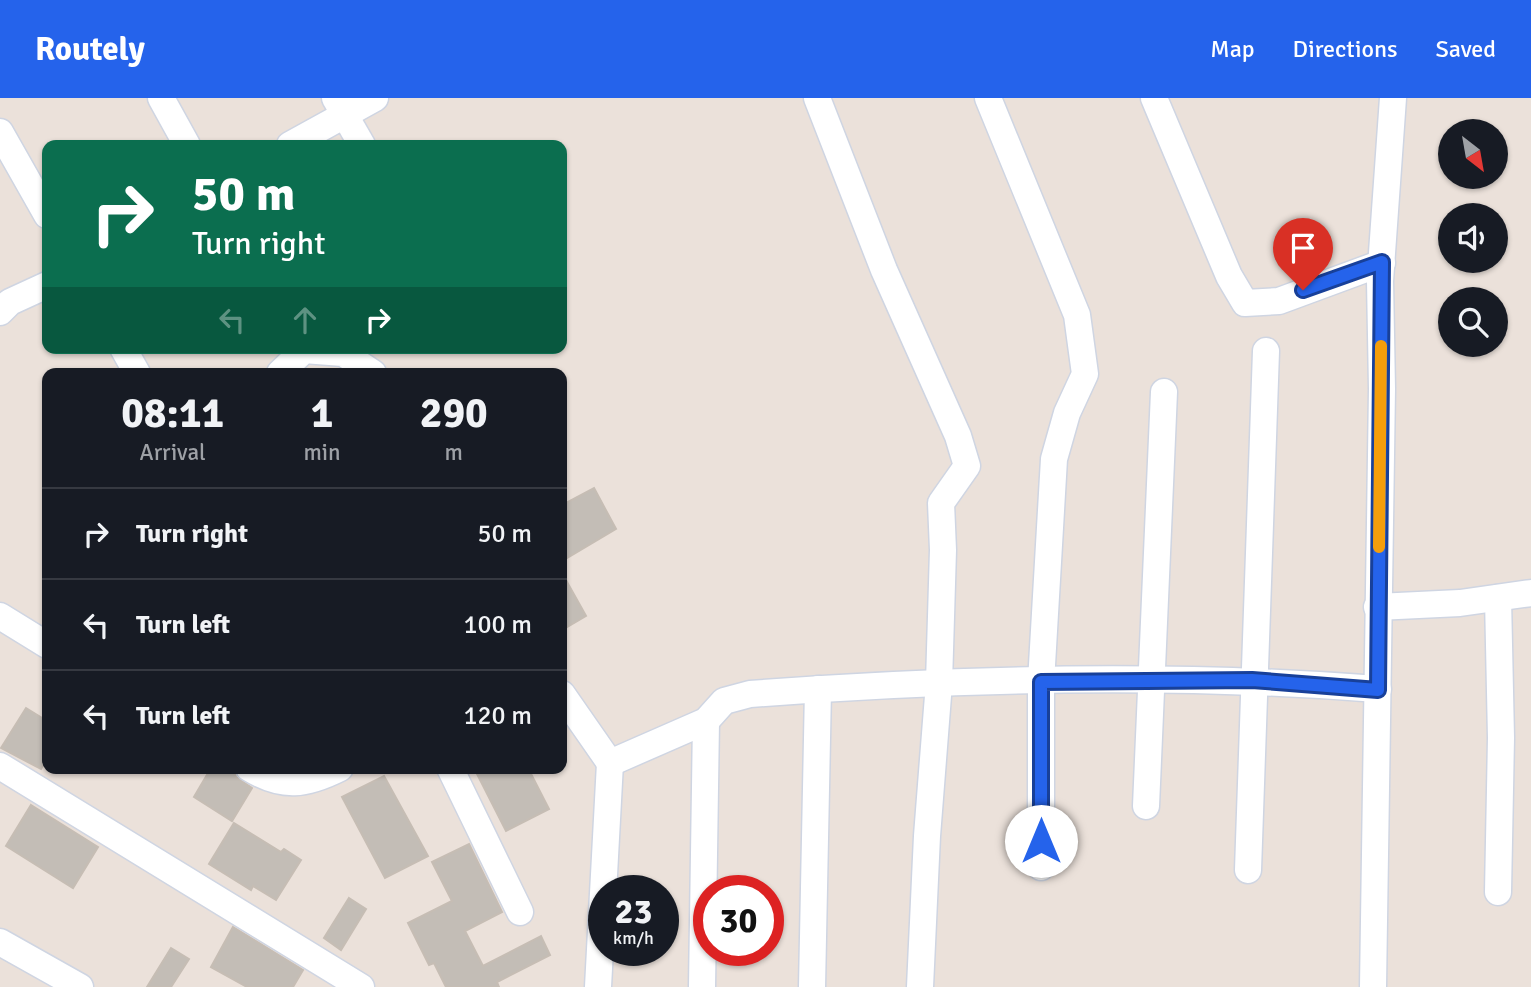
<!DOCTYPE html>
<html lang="en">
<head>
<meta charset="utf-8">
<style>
  :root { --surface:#171b24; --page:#20242c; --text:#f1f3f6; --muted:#9ea1a6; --line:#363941; --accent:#2563eb }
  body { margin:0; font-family:Signika,sans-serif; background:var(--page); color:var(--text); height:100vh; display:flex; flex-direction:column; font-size:26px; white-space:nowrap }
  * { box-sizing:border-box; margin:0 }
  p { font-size:23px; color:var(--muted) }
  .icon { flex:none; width:38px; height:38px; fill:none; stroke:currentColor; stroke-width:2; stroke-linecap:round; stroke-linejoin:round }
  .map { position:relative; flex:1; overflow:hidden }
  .panel { position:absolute; left:42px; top:270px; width:525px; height:406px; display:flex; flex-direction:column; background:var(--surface); border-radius:14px; box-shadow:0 2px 5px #0004 }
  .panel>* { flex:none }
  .banner { position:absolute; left:42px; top:42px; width:525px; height:214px; border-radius:14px; box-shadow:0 2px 5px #0004; background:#0b6e4f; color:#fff; overflow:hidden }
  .needle { width:46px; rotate:149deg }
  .tools { position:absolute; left:1438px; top:21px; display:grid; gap:14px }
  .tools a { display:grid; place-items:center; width:70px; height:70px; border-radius:50%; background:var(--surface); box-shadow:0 2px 5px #0004; font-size:35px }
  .speed { position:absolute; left:588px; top:777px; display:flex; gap:14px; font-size:35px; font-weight:700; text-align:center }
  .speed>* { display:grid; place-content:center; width:91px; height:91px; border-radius:50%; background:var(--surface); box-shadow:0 2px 5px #0004; line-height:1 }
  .speed small { font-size:18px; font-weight:400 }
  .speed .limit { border:10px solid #d22; background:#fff; color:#111 }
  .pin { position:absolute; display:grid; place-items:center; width:60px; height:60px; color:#fff; margin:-72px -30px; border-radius:50% 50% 50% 0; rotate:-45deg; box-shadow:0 0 7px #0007 }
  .pin .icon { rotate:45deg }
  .me { position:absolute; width:77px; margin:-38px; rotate:0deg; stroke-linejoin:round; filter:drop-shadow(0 0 5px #0008) }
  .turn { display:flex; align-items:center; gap:24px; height:147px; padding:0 35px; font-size:32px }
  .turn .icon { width:91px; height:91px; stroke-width:2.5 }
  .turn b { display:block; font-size:49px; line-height:60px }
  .lanes { display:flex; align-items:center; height:66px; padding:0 35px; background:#0003; justify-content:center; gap:35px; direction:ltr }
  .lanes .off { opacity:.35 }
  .eta { display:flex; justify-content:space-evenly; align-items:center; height:119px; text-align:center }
  .eta b { font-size:42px; font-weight:800; line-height:49px }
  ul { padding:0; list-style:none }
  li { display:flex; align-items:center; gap:21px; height:91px; padding:0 35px; border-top:2px solid var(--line) }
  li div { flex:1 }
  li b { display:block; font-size:26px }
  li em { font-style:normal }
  header { display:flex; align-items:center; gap:42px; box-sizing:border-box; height:98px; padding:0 35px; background:var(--accent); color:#fff }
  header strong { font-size:33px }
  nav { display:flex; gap:38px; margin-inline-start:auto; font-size:24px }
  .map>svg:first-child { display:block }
  .building { fill:#c3bdb6; stroke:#c6bdb4; stroke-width:2 }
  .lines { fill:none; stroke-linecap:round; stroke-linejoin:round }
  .minor-casing { stroke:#cfd5e2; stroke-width:29 }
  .minor { stroke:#fff; stroke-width:26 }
  .route-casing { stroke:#184099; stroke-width:18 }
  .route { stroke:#2563eb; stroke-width:12 }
  .slow { stroke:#f59e0b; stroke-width:12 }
</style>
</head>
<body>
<header>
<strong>Routely</strong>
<nav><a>Map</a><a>Directions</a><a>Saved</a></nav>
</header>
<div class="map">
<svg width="1531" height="889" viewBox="0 0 1531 889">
  <rect width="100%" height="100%" fill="#ebe1da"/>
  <!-- building -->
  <g class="building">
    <polygon points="594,390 616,431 562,463 562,407"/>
    <polygon points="562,475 586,518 562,532"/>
    <polygon points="26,610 47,623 47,661 41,671 1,650"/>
    <polygon points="211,670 233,670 236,679 252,690 232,723 194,699"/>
    <polygon points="474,670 528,670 549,711 506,733"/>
    <polygon points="384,678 428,758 385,780 342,699"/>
    <polygon points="31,707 98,749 73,790 6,748"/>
    <polygon points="234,725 281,754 284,751 301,762 276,802 253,788 251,792 209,766"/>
    <polygon points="469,746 502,814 465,833 483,868 541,838 550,857 497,884 499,889 446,889 434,865 429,867 408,825 452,803 432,764"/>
    <polygon points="349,800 366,811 341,852 324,840"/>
    <polygon points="233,829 303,872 293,889 247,889 211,869"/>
    <polygon points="171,850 189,861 171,889 147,889"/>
  </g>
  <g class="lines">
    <!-- minor casing -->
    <g class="minor-casing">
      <g id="minor">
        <polyline points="161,0 187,47"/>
        <polyline points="335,0 362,47"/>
        <polyline points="817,0 884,172 958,338 967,368 941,405 943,452 939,585 927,738 920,889"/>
        <polyline points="988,0 1077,217 1085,276 1067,315 1054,361 1041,584 1041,769"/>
        <polyline points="1154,0 1229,178 1245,205 1279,203 1382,165"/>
        <polyline points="0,34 47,117"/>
        <polyline points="290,47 375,0"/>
        <polyline points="0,214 10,204 47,187"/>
        <polyline points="123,250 137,275"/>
        <polyline points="280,275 304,252 343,255 373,275"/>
        <polyline points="1498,500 1501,640 1498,794"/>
        <polyline points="1377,509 1460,505 1531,495"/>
        <polyline points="0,518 47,547"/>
        <path d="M 562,596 L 610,665 L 706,623 L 724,603 L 750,596 C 959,580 1169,575 1378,591"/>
        <polyline points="0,668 361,889"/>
        <path d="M 249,670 C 283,691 306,687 340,670"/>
        <polyline points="450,670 520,814"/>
        <polyline points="1146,708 1164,294"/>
        <polyline points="1248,772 1266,253"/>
        <polyline points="0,844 80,889"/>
        <polyline points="598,889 610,665"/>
        <polyline points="702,889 706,623"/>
        <polyline points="812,889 818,591"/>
        <polyline points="1373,889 1382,291 1380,183 1393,0"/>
      </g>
    </g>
    <!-- minor -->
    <use href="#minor" class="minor"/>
  </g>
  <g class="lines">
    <!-- route casing -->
    <g class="route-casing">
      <polyline id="route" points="1041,743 1041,584 1252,582 1378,592 1382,164 1303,192"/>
    </g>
    <!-- route -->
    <use href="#route" class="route"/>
    <!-- slow -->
    <polyline class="slow" points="1379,449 1381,248"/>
  </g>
</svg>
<div class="tools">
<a><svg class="needle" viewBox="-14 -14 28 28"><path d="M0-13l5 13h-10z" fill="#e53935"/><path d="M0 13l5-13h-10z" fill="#9ea1a6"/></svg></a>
<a><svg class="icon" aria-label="sound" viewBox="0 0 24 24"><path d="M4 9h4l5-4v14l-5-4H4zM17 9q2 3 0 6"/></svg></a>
<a><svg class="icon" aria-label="search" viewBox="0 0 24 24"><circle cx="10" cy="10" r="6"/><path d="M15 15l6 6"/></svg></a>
</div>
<div class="speed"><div>23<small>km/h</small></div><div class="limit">30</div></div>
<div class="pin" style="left:1303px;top:192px;background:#d93025"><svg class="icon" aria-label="arrive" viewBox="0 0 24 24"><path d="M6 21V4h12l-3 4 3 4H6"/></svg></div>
<svg class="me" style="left:1041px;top:743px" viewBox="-20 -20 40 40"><circle r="19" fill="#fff"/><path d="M0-13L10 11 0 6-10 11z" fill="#2563eb"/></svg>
<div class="banner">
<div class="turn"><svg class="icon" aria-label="right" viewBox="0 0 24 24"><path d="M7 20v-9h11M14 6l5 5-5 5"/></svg><div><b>50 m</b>Turn right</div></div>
<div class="lanes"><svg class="icon off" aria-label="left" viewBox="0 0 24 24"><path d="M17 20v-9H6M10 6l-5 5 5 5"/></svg><svg class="icon off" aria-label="ahead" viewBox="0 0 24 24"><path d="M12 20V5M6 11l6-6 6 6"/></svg><svg class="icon" aria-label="right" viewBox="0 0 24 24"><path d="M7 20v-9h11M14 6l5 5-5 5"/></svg></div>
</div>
<section class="panel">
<div class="eta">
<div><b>08:11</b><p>Arrival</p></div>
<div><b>1</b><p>min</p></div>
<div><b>290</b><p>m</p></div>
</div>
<ul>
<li><svg class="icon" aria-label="right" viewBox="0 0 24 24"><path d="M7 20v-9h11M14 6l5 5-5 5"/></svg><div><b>Turn right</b></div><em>50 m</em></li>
<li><svg class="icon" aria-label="left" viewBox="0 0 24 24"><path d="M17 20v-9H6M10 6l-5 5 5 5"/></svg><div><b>Turn left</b></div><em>100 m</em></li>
<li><svg class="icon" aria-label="left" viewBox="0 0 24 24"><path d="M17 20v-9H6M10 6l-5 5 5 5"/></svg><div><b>Turn left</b></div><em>120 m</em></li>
</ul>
</section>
</div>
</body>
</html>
